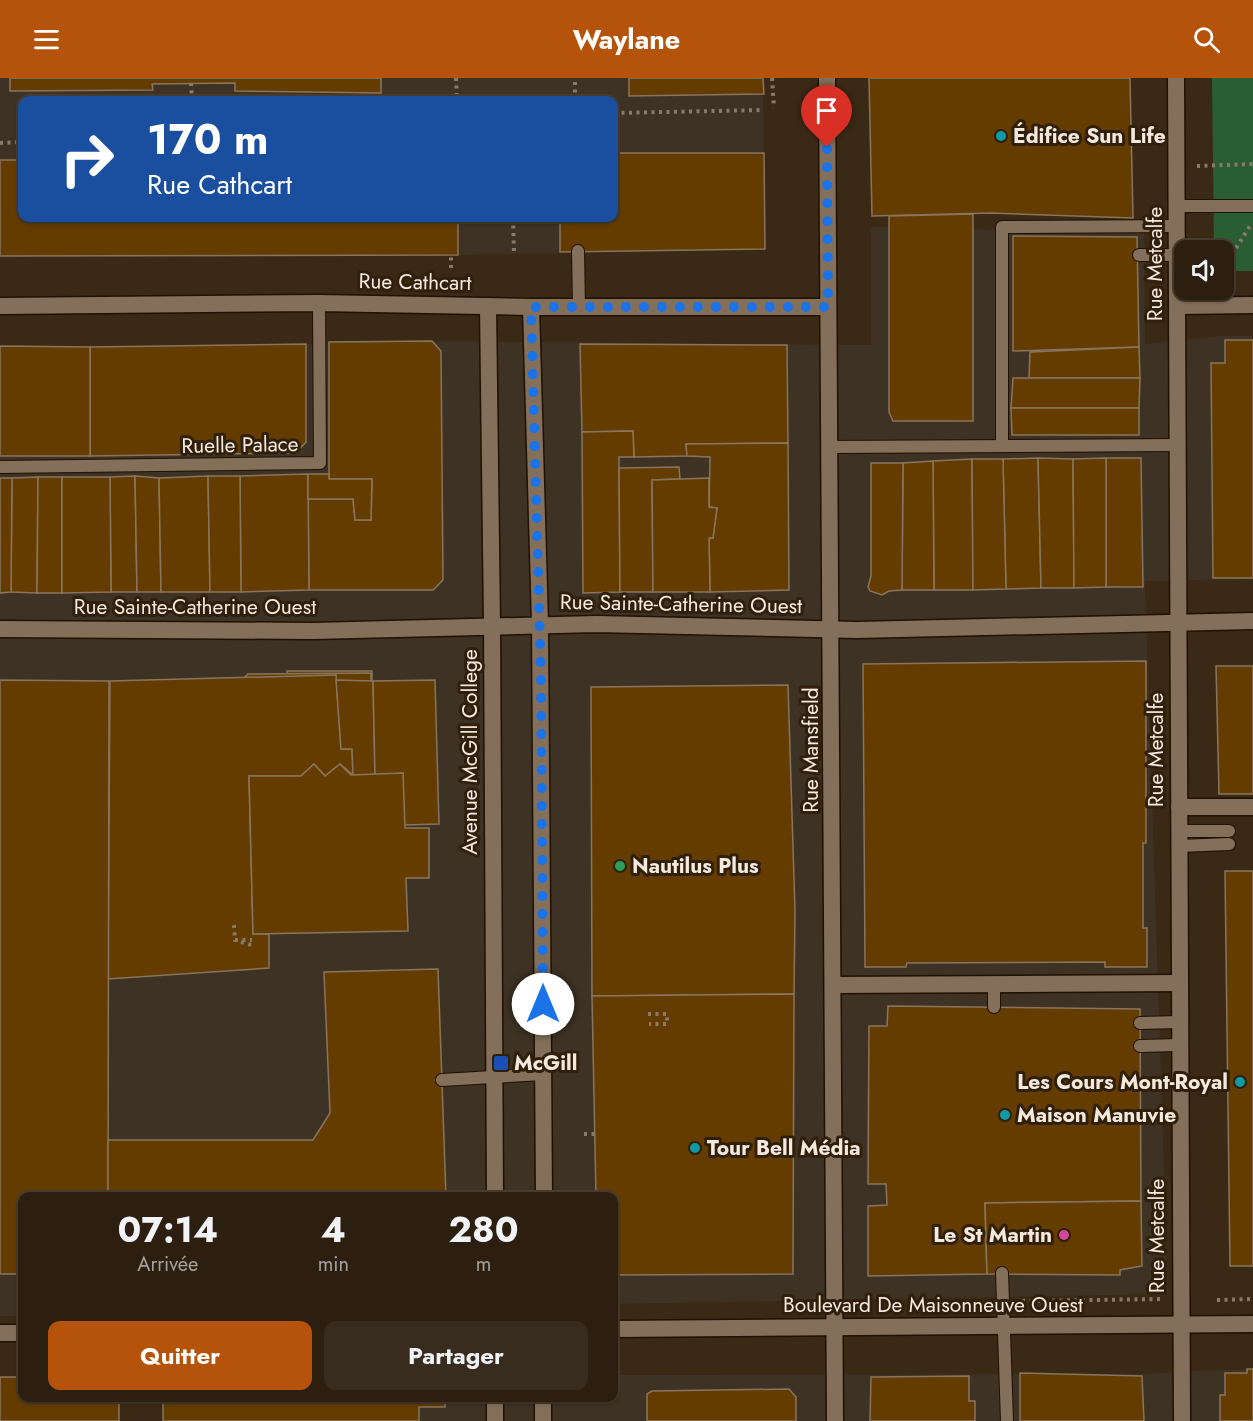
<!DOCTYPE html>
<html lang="fr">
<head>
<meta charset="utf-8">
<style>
  :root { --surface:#2c1f10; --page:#382c1e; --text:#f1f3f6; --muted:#a6a29f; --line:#483d30; --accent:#b45309 }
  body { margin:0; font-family:Jost,sans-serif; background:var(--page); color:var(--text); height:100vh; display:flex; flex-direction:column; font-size:22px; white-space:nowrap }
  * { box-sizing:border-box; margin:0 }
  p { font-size:20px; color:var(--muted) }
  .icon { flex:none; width:33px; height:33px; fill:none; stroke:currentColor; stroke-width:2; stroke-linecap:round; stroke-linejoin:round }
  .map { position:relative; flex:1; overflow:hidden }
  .drawer { position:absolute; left:18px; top:1114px; width:600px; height:210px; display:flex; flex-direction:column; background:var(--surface); border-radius:12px; box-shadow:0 2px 4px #0004,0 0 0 2px var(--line) }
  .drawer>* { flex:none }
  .banner { position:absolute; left:18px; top:18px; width:600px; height:126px; border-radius:12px; box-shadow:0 2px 4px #0004,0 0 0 2px var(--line); background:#1a4fa0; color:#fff; overflow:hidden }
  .buttons { position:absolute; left:1174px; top:162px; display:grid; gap:12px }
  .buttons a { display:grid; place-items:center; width:60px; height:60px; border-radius:12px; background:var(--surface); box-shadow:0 2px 4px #0004,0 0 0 2px var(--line); font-size:30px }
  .pin { position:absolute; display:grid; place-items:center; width:51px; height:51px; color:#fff; margin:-62px -26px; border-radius:50% 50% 50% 0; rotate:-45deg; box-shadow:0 0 6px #0007 }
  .pin .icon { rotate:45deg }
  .me { position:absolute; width:66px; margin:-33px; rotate:0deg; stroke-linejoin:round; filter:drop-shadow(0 0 4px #0008) }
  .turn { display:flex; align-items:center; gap:21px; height:126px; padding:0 30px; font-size:27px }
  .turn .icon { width:78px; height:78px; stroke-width:2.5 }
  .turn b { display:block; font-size:42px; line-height:51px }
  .eta { display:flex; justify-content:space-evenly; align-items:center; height:102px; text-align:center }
  .eta b { font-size:36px; font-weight:700; line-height:42px }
  .action { display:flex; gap:12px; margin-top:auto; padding:12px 30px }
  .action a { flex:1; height:69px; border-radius:12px; background:var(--accent); color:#fff; font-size:24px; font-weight:700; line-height:69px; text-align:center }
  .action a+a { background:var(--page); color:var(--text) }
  header { display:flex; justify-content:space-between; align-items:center; height:78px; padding:0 30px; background:var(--accent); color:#fff; font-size:27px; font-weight:700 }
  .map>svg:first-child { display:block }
  .commercial { fill:#3d3223; fill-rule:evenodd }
  .green { fill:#2b5d33 }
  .building { fill:#643c00; stroke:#89755f; stroke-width:1.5 }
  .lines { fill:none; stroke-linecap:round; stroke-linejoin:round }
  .service-casing { stroke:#201101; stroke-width:14 }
  .minor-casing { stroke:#201101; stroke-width:19 }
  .tertiary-casing { stroke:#201101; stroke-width:19 }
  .path { stroke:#897a6a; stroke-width:4; stroke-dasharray:3 4.5; stroke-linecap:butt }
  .service { stroke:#84705a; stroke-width:12 }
  .minor { stroke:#84705a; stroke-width:16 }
  .tertiary { stroke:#84705a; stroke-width:16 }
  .route { stroke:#1a73e8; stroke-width:10; stroke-dasharray:0 18 }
  .culture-dot { fill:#0f9aa8; stroke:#2f1f0b; stroke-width:2 }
  .leisure-dot { fill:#2e9e5b; stroke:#2f1f0b; stroke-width:2 }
  .transit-dot { fill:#1a4fb4; stroke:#2f1f0b; stroke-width:2 }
  .hotel-dot { fill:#d1479c; stroke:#2f1f0b; stroke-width:2 }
  .labels { text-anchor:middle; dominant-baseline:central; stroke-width:6; stroke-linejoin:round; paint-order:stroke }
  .poi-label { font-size:21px; font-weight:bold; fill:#f6eade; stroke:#2f1f0b; text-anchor:start }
  .street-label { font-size:21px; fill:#f6eade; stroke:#2f1f0b }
</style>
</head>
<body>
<header><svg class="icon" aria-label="menu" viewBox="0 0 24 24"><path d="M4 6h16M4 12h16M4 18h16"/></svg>Waylane<svg class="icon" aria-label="search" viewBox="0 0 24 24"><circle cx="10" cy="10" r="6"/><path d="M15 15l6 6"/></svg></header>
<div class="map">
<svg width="1253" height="1343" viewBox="0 0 1253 1343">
  <rect width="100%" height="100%" fill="#3a2915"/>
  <!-- commercial -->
  <g class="commercial">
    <path d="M 0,0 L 763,0 L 765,171 L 458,177 L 0,178 ZM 22,22 L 614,22 L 614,140 L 22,140 Z"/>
    <polygon points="871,149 1144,155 1145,266 1221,258 1253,258 1253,501 1145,503 1168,1216 614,1226 614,1119 22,1119 22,1238 0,1238 0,378 296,375 306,364 306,266 432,263 871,267"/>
    <polygon points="1218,1292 1253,1292 1253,1343 179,1343 178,1320 614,1320 614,1297 1137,1296"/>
  </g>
  <!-- green -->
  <polygon class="green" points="1212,0 1253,0 1253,193 1224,193 1224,172 1214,172"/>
  <!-- building -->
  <g class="building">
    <polygon points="10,0 381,0 381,15 235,13 235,5 152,6 153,12 10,13"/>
    <polygon points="629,0 763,0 764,16 629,18"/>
    <polygon points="869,0 1130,0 1133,140 991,135 872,138"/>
    <polygon points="614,75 764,75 765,171 560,174 560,140 614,140"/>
    <polygon points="0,82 22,82 22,140 458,140 458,177 0,178"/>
    <polygon points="973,136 973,343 893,343 889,334 889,138"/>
    <polygon points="1013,158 1137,159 1139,269 1013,273"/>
    <polygon points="1225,262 1253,262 1253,500 1213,500 1211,285 1225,285"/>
    <polygon points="432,263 441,273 443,502 433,512 309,512 308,421 353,421 355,442 371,442 372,401 329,401 329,264"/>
    <polygon points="306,266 306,364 296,375 90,378 90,269"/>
    <polygon points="580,266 787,267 788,365 686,366 687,378 634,379 633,353 582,354"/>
    <polygon points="0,268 90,269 90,378 0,378"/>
    <polygon points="1139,269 1140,300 1029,300 1030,274"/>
    <polygon points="1013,300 1140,300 1139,330 1011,330"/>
    <polygon points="1011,330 1139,330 1139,357 1012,357"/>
    <polygon points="633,353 634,379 619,379 620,514 583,515 582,354"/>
    <polygon points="788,365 789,512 710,514 709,460 713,460 717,430 709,429 710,379 687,378 686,366"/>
    <polygon points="1038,380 1041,510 1006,511 1003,381"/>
    <polygon points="1038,380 1073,381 1074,510 1041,510"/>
    <polygon points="1106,380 1141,380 1143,509 1106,509"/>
    <polygon points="1106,380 1106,509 1074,510 1073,381"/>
    <polygon points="972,381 973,512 934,512 933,383"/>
    <polygon points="972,381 1003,381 1006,511 973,512"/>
    <polygon points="933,383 934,512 902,512 903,385"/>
    <polygon points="871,385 903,385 902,512 889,513 882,517 870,513 868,509 871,498"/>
    <polygon points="679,389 680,401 652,402 653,514 620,514 619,390"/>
    <polygon points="308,396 309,512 241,514 240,398"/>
    <polygon points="308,396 329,396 329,401 372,401 371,442 355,442 353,421 308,421"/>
    <polygon points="135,398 137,514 111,514 110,399"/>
    <polygon points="135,398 159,400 161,514 137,514"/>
    <polygon points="208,398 210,514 161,514 159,400"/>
    <polygon points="208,398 240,398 241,514 210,514"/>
    <polygon points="38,399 37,515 11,514 12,400"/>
    <polygon points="38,399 62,399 62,515 37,515"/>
    <polygon points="62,399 110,399 111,514 62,515"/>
    <polygon points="0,400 12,400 11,514 0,515"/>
    <polygon points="709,400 709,429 717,430 713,460 709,460 710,514 653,514 652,402"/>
    <polygon points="1146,583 1146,765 1143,765 1143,850 1147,850 1147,889 1105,889 1105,884 907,885 906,889 865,889 863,586"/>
    <polygon points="1216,588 1253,588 1253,716 1219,716"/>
    <polygon points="287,593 372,593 373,730 350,730 349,722 337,722 325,733 326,738 304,738 304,723 271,723 271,666 287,665"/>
    <polygon points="371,595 371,737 305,736 305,759 271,759 270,656 252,634 242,605 245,599 248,596"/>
    <polygon points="336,597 341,671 352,671 353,697 340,686 325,698 314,686 301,698 249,698 253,856 269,856 269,890 108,901 110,603"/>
    <polygon points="0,602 109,603 108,1119 22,1119 22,1196 0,1196"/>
    <polygon points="336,602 373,603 375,697 353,697 352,671 341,671"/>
    <polygon points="435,602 439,746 404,747 403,695 375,697 373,603"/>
    <polygon points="788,607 795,833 794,916 592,918 591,609"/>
    <polygon points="314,686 325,698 340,686 351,697 403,695 405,750 429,750 429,800 406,800 408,853 253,856 249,698 301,698"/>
    <polygon points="1225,793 1253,793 1253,1188 1230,1188"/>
    <polygon points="438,891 446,1119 108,1119 108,1062 313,1062 330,1035 324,894"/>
    <polygon points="794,916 793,1196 614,1197 614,1119 596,1119 592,918"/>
    <polygon points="888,928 1140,931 1141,1123 985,1125 987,1196 868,1198 868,1128 887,1127 886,1106 868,1106 869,948 887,948"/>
    <polygon points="1141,1123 1142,1188 1120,1192 1120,1197 987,1196 985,1125"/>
    <polygon points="1247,1291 1253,1291 1253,1343 1220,1343 1220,1317 1225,1317 1225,1295 1247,1295"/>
    <polygon points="1020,1295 1142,1298 1144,1343 1020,1343"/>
    <polygon points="969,1298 969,1323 975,1323 975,1343 870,1343 871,1299"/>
    <polygon points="0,1299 22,1299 22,1320 119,1320 119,1343 0,1343"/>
    <polygon points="789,1311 796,1319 796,1343 647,1343 647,1316 652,1313"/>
    <polygon points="163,1320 445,1320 445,1329 419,1329 419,1343 163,1343"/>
  </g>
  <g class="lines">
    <!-- service casing -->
    <g class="service-casing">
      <g id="service">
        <polyline points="1177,128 1253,128"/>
        <polyline points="578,173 579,229"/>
        <polyline points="1139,177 1177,177"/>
        <polyline points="1002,367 1002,149 1177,148"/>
        <polyline points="828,369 1178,367"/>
        <polyline points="0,389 320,385 319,225"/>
        <polyline points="1179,753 1229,753"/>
        <polyline points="1179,768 1229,766"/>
        <polyline points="994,906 994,929"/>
        <polyline points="1140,945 1179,944"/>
        <polyline points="1140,968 1179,967"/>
        <polyline points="442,1002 543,996"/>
        <polyline points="1002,1195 1007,1343"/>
      </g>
    </g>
    <!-- minor casing -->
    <g class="minor-casing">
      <g id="minor">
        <polyline points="827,0 835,1343"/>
        <polyline points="1176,0 1182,1343"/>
        <polyline points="0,228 319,225 531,229 828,229"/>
        <polyline points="488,228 492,546"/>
        <polyline points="1177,228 1253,227"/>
        <polyline points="531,229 540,546"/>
        <polyline points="1179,729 1253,729"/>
        <polyline points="835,907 1179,905"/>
      </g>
    </g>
    <!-- tertiary casing -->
    <g class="tertiary-casing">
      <g id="tertiary">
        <polyline points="492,546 495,1119"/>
        <polyline points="540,546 544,1119"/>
        <polyline points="0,551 313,553 596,546 857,552 1253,543"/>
        <polyline points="614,1251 1253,1246"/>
        <polyline points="0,1255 22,1255"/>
        <polyline points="495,1320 495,1343"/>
        <polyline points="543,1320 543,1343"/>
      </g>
    </g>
    <!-- path -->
    <g class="path">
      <polyline points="456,0 457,22"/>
      <polyline points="772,0 774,30"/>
      <polyline points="191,5 192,22"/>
      <polyline points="575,22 575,0"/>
      <polyline points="614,35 764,32"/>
      <polyline points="0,65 22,64"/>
      <polyline points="1197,88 1253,86"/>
      <polyline points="513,140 514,175"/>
      <polyline points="1224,189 1250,148"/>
      <polyline points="451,190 451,177"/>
      <polyline points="234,847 235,862 252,862"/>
      <polyline points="241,864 255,868"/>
      <polyline points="648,936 667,936 667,946 649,946"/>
      <polyline points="584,1056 595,1056"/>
      <polyline points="1217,1222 1253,1221"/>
      <polyline points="1022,1223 1162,1221"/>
    </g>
    <!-- service -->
    <use href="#service" class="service"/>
    <!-- minor -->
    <use href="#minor" class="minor"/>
    <!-- tertiary -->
    <use href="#tertiary" class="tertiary"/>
  </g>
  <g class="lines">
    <!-- route -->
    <polyline class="route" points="543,926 541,601 531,229 828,229 827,69"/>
  </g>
  <!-- markers -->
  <g class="culture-dot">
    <circle cx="1001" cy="58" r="6"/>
    <circle cx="1240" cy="1004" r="6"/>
    <circle cx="1005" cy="1037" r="6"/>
    <circle cx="695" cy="1070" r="6"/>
  </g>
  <circle class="leisure-dot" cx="620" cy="788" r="6"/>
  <rect class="transit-dot" x="493" y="977" width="16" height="16" rx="3"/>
  <circle class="hotel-dot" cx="1064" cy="1157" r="6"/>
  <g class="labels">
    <!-- poi labels -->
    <g class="poi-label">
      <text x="1013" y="58">Édifice Sun Life</text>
      <text x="632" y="788">Nautilus Plus</text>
      <text x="514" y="985">McGill</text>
      <text x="1228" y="1004" text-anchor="end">Les Cours Mont-Royal</text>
      <text x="1017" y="1037">Maison Manuvie</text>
      <text x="707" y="1070">Tour Bell Média</text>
      <text x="1052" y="1157" text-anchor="end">Le St Martin</text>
    </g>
    <!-- street labels -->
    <g class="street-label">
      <text transform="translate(1155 186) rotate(-90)">Rue Metcalfe</text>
      <text transform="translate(415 204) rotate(1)">Rue Cathcart</text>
      <text transform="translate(240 367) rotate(-1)">Ruelle Palace</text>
      <text transform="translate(681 526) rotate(1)">Rue Sainte-Catherine Ouest</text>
      <text x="195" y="529">Rue Sainte-Catherine Ouest</text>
      <text transform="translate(811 672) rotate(-90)">Rue Mansfield</text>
      <text transform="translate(1156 672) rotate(-90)">Rue Metcalfe</text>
      <text transform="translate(470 674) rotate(-90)">Avenue McGill College</text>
      <text transform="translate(1157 1158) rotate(-90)">Rue Metcalfe</text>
      <text x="933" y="1227">Boulevard De Maisonneuve Ouest</text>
    </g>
  </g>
</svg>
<div class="buttons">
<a><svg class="icon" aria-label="sound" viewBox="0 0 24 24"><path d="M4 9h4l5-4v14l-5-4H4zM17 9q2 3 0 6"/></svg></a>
</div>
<div class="pin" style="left:827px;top:69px;background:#d93025"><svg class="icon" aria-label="arrive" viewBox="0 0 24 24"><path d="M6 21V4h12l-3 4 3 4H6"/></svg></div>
<svg class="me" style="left:543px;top:926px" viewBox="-20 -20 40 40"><circle r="19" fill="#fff"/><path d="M0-13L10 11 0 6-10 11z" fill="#1a73e8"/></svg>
<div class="banner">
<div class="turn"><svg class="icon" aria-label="right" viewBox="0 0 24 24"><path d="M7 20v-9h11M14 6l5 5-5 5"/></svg><div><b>170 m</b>Rue Cathcart</div></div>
</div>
<section class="drawer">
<div class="eta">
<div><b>07:14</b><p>Arrivée</p></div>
<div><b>4</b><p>min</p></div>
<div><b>280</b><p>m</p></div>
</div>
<div class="action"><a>Quitter</a><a>Partager</a></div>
</section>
</div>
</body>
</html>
